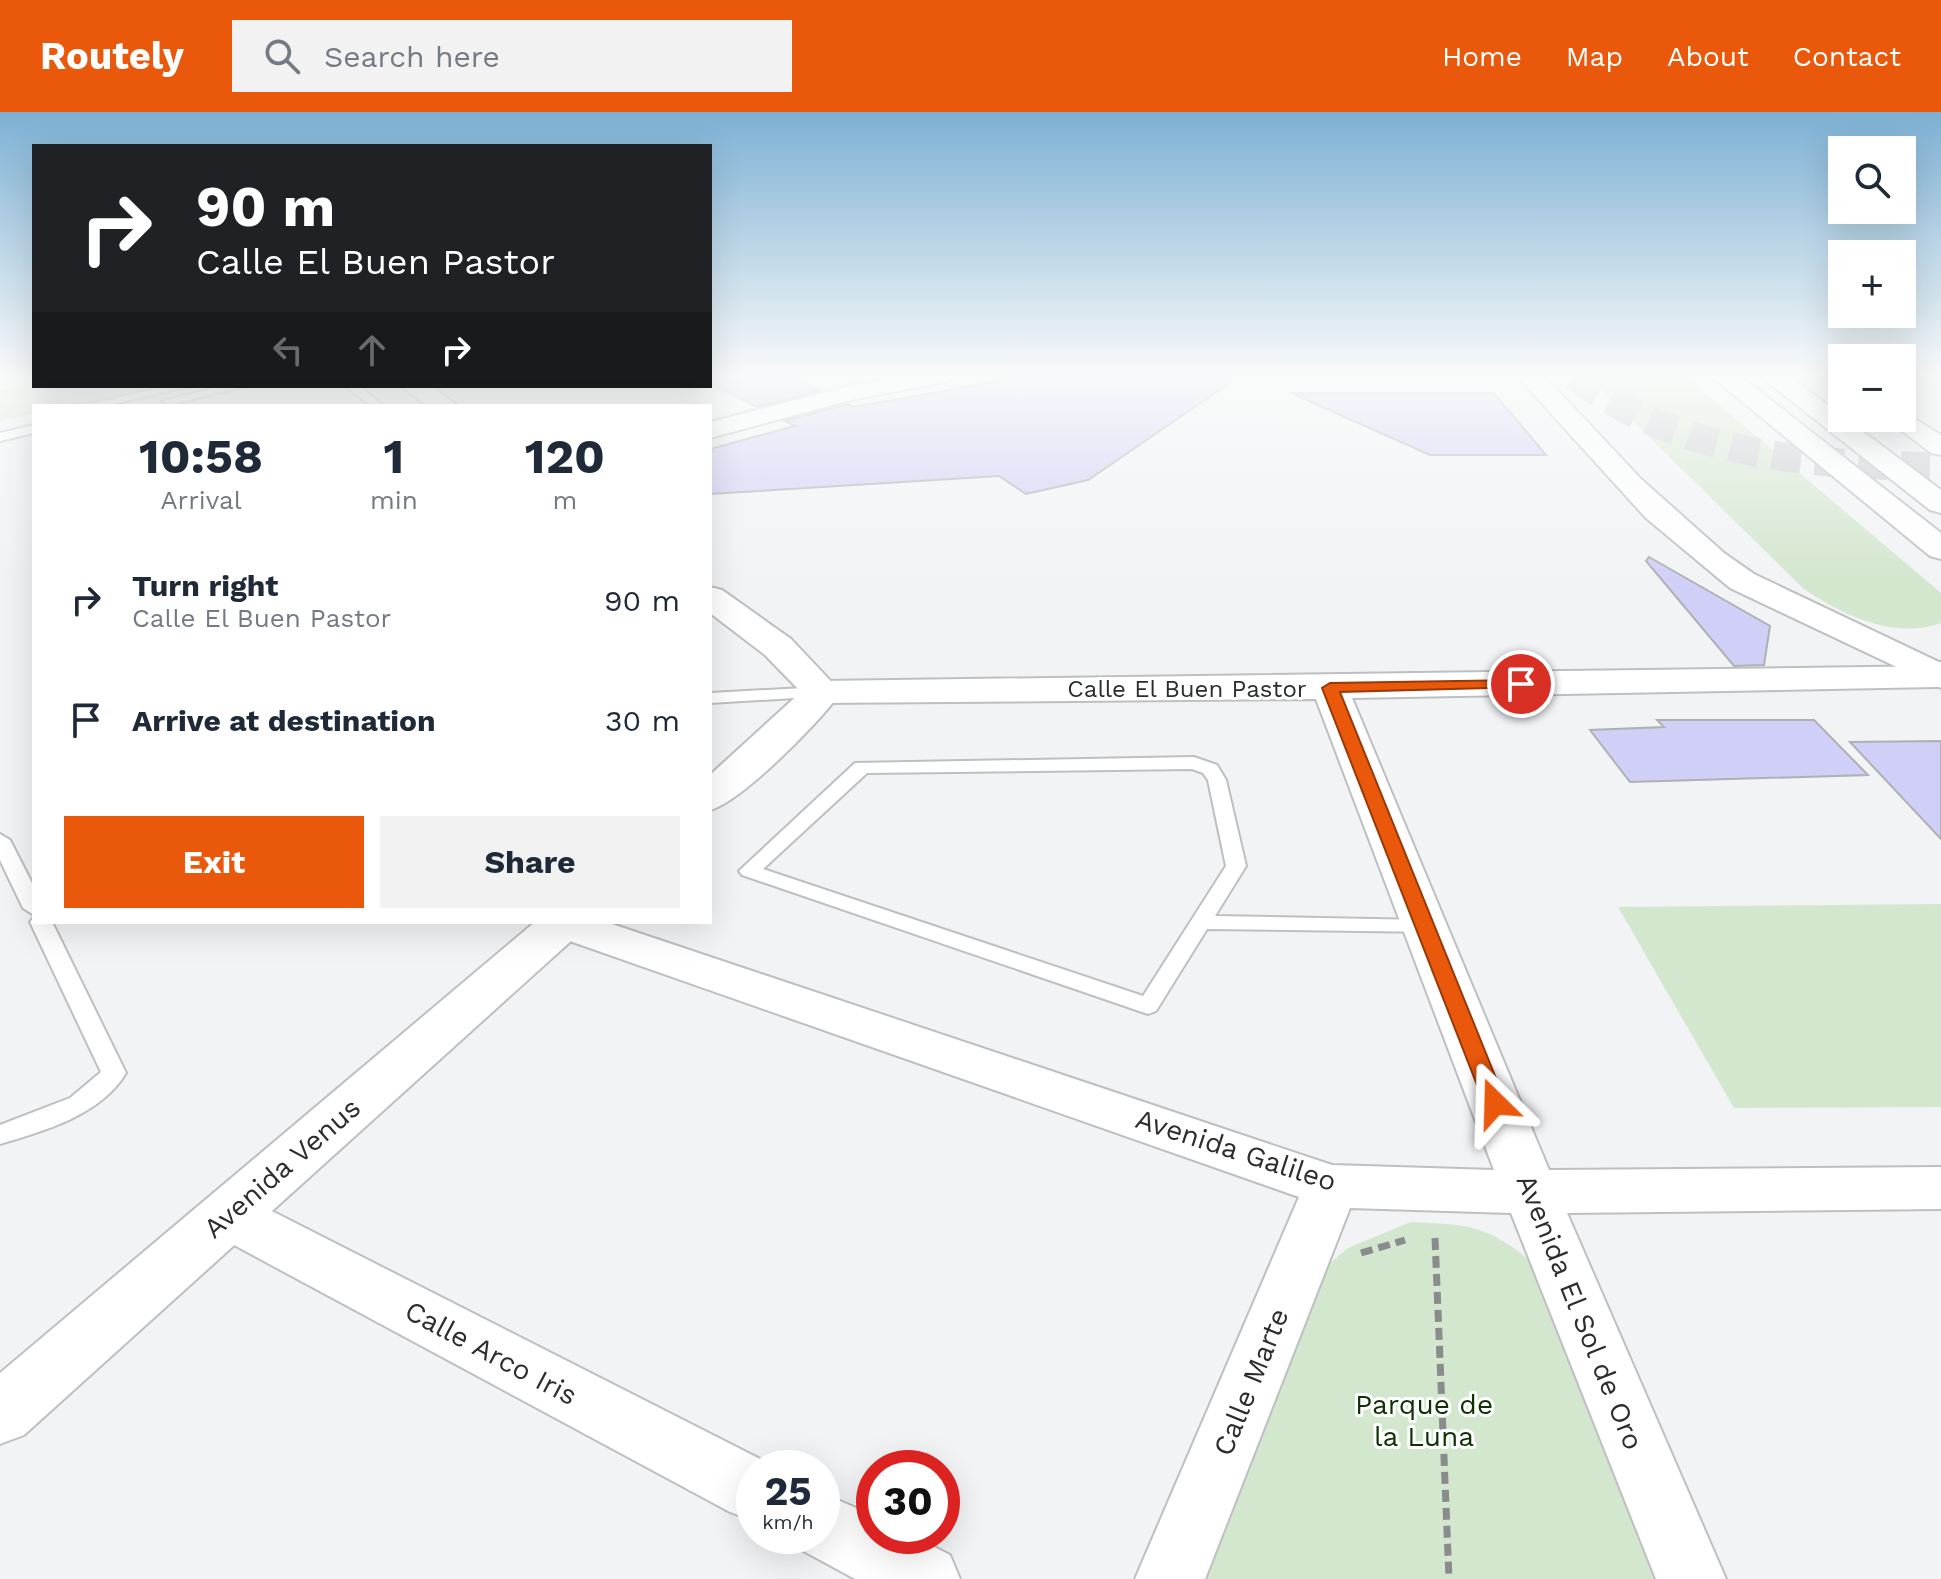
<!DOCTYPE html>
<html lang="en">
<head>
<meta charset="utf-8">
<style>
  :root { --surface:#fff; --page:#f2f2f3; --text:#1f2937; --muted:#747a83; --accent:#ea580c }
  body { margin:0; font-family:"Work Sans",sans-serif; background:var(--page); color:var(--text); height:100vh; display:flex; flex-direction:column; font-size:30px; white-space:nowrap }
  * { box-sizing:border-box; margin:0 }
  p { font-size:26px; color:var(--muted) }
  .icon { flex:none; width:44px; height:44px; fill:none; stroke:currentColor; stroke-width:2; stroke-linecap:round; stroke-linejoin:round }
  .map { position:relative; flex:1; overflow:hidden }
  .details { position:absolute; left:32px; top:292px; width:680px; height:520px; display:flex; flex-direction:column; background:var(--surface); border-radius:0px; box-shadow:0 8px 32px #0002 }
  .details>* { flex:none }
  .guide { position:absolute; left:32px; top:32px; width:680px; height:244px; border-radius:0px; box-shadow:0 8px 32px #0002; background:#202124; color:#fff; overflow:hidden }
  .tools { position:absolute; left:1828px; top:24px; display:grid; gap:16px }
  .tools a { display:grid; place-items:center; width:88px; height:88px; border-radius:0px; background:var(--surface); box-shadow:0 8px 32px #0002; font-size:40px }
  .speed { position:absolute; left:736px; top:1338px; display:flex; gap:16px; font-size:40px; font-weight:700; text-align:center }
  .speed>* { display:grid; place-content:center; width:104px; height:104px; border-radius:50%; background:var(--surface); box-shadow:0 8px 32px #0002; line-height:1 }
  .speed small { font-size:20px; font-weight:400 }
  .speed .limit { border:12px solid #d22; background:#fff; color:#111 }
  .pin { position:absolute; display:grid; place-items:center; width:68px; height:68px; color:#fff; margin:-34px; border:4px solid #fff; border-radius:50%; box-shadow:0 2px 8px #0007 }
  .me { position:absolute; width:88px; margin:-44px; rotate:338deg; stroke-linejoin:round; filter:drop-shadow(0 0 6px #0008) }
  .turn { display:flex; align-items:center; gap:28px; height:168px; padding:0 32px; font-size:36px }
  .turn .icon { width:104px; height:104px; stroke-width:2.5 }
  .turn b { display:block; font-size:56px; line-height:68px }
  .lanes { display:flex; align-items:center; height:76px; padding:0 32px; background:#0003; justify-content:center; gap:40px; direction:ltr }
  .lanes .off { opacity:.35 }
  .eta { display:flex; justify-content:space-evenly; align-items:center; height:136px; text-align:center }
  .eta b { font-size:48px; font-weight:700; line-height:56px }
  .primary-button { display:flex; gap:16px; margin-top:auto; padding:16px 32px }
  .primary-button a { flex:1; height:92px; border-radius:0px; background:var(--accent); color:#fff; font-size:32px; font-weight:700; line-height:92px; text-align:center }
  .primary-button a+a { background:var(--page); color:var(--text) }
  ul { padding:0; list-style:none }
  li { display:flex; align-items:center; gap:24px; height:120px; padding:0 32px }
  li div { flex:1 }
  li b { display:block; font-size:30px }
  li em { font-style:normal }
  header { display:flex; align-items:center; gap:48px; box-sizing:border-box; height:112px; padding:0 40px; background:var(--accent); color:#fff }
  header strong { font-size:38px }
  nav { display:flex; gap:44px; margin-inline-start:auto; font-size:28px }
  .search { width:560px; height:72px; background:var(--page); display:flex; align-items:center; gap:20px; box-sizing:border-box; padding:0 28px; border-radius:0px; color:var(--muted); font-size:30px }
  .map>svg:first-child { display:block }
  .green { fill:#d3e6ce }
  .building { fill:#d0cff7; stroke:#b0b0b2; stroke-width:2 }
  .lines { fill:none; stroke-linecap:round; stroke-linejoin:round }
  .highway-tunnel { stroke:#cacbcd; stroke-width:29; stroke-dasharray:29 14; stroke-linecap:butt }
  .lane-casing { stroke:#bebfc1; stroke-width:4 }
  .street-casing { stroke:#bebfc1; stroke-width:4 }
  .secondary-casing { stroke:#bebfc1; stroke-width:4 }
  .highway-casing { stroke:#bebfc1; stroke-width:4 }
  .path { stroke:#8a8b8c; stroke-width:7; stroke-dasharray:12 6; stroke-linecap:butt }
  .lane { fill:#fff; fill-rule:evenodd }
  .street { fill:#fff; fill-rule:evenodd }
  .secondary { fill:#fff; fill-rule:evenodd }
  .highway { fill:#fff; fill-rule:evenodd }
  .route { fill:#ea580c; stroke:#983908; stroke-width:2 }
  .labels { text-anchor:middle; dominant-baseline:central; stroke-width:6; stroke-linejoin:round; paint-order:stroke }
  .street-label { font-size:24px; fill:#2c2d2d; stroke:#fff }
  .near-street-label { font-size:28px; fill:#2c2d2d; stroke:#fff }
  .near-park-label { font-size:28px; fill:#0f3203; stroke:#fff }
</style>
</head>
<body>
<header>
<strong>Routely</strong>
<div class="search"><svg class="icon" aria-label="search" viewBox="0 0 24 24"><circle cx="10" cy="10" r="6"/><path d="M15 15l6 6"/></svg>Search here</div>
<nav><a>Home</a><a>Map</a><a>About</a><a>Contact</a></nav>
</header>
<div class="map">
<svg width="1941" height="1467" viewBox="0 0 1941 1467">
  <rect width="100%" height="100%" fill="#f2f3f5"/>
  <!-- green -->
  <g class="green">
    <path d="M 1587,264 L 1685,264 L 1941,481 L 1941,511 C 1895,528 1842,503 1804,477 Z"/>
    <polygon points="34,271 137,274 142,279 71,294 34,294 34,302 0,309 0,278"/>
    <polygon points="1941,792 1941,995 1734,996 1618,795"/>
    <path d="M 1411,1110 C 1469,1113 1486,1112 1533,1151 L 1657,1467 L 1189,1467 L 1306,1171 L 1348,1136 Z"/>
  </g>
  <!-- building -->
  <g class="building">
    <polygon points="710,264 789,264 820,279 757,295 710,271"/>
    <polygon points="1027,264 1240,264 1088,368 1026,382 999,364 710,382 710,337 795,314 785,309 848,292 854,295"/>
    <polygon points="1291,281 1494,281 1546,343 1430,343"/>
    <polygon points="1649,445 1770,514 1764,553 1734,554 1646,449"/>
    <polygon points="1657,608 1814,608 1868,663 1630,670 1590,618 1664,615"/>
    <polygon points="1941,629 1941,727 1850,630"/>
  </g>
  <g class="lines">
    <!-- highway-tunnel -->
    <path class="highway-tunnel" d="M 1575,264 C 1676,344 1816,353 1941,355"/>
    <!-- lane casing -->
    <g class="lane-casing">
      <g id="lane">
        <polygon points="168,274 191,274 105,294 82,294"/>
        <polygon points="223,274 246,274 168,293 162,289"/>
        <polygon points="346,274 359,274 384,294 371,294"/>
        <polygon points="34,313 34,321 0,329 0,321"/>
        <polygon points="822,575 828,576 831,580 828,584 710,591 710,581"/>
        <path d="M 1194,645 L 1217,653 L 1226,668 L 1246,754 L 1215,804 L 1425,808 L 1433,810 L 1436,815 L 1433,820 L 1207,817 L 1156,899 L 1148,902 L 742,763 L 739,759 L 855,651 ZM 1192,657 L 1203,661 L 1208,668 L 1226,754 L 1143,884 L 763,757 L 867,661 Z"/>
        <polygon points="0,722 10,728 34,775 34,803 23,796 0,748"/>
        <path d="M 34,805 L 34,810 L 52,810 L 126,961 C 101,1003 44,1019 0,1032 L 0,1013 L 70,986 L 101,960 L 30,810 Z"/>
      </g>
    </g>
    <!-- street casing -->
    <g class="street-casing">
      <g id="street">
        <polygon points="901,264 953,264 949,269 851,288 710,326 710,310 849,274"/>
        <polygon points="1941,554 1941,574 1937,575 1352,586 1549,1058 1941,1055 1941,1097 1567,1101 1726,1467 1656,1467 1511,1101 1350,1096 1205,1467 1135,1467 1299,1085 547,821 541,811 606,810 1332,1053 1494,1058 1316,587 822,591 809,588 804,580 809,572 822,569"/>
        <polygon points="228,1081 248,1087 778,1356 754,1356 754,1409 730,1400 208,1119 200,1103 208,1087"/>
        <polygon points="822,1381 874,1404 874,1424 913,1424 950,1443 960,1467 855,1467 798,1436 793,1424 822,1424"/>
      </g>
    </g>
    <!-- secondary casing -->
    <g class="secondary-casing">
      <g id="secondary">
        <polygon points="1517,264 1544,264 1641,367 1724,441 1754,462 1941,551 1941,576 1730,476 1646,406"/>
        <polygon points="1823,264 1842,264 1842,276 1833,273"/>
        <polygon points="402,274 432,274 458,294 427,294"/>
        <polygon points="1902,299 1941,323 1941,343 1931,341 1885,306 1902,306"/>
        <path d="M 710,475 L 722,478 L 791,527 L 841,580 C 821,609 741,690 710,698 L 710,663 L 801,580 L 765,543 L 710,501 Z"/>
        <polygon points="535,810 588,810 581,820 24,1323 0,1332 0,1261"/>
      </g>
    </g>
    <!-- highway casing -->
    <g class="highway-casing">
      <g id="highway">
        <polygon points="1711,264 1740,264 1941,421 1941,447 1930,444"/>
        <polygon points="1760,264 1789,264 1941,378 1941,401 1930,398"/>
        <polygon points="1941,550 1941,574 1924,572 1918,564 1928,553"/>
      </g>
    </g>
    <!-- path -->
    <g class="path">
      <polyline points="1435,1126 1449,1467"/>
      <polyline points="1361,1141 1405,1128"/>
    </g>
    <!-- lane -->
    <use href="#lane" class="lane"/>
    <!-- street -->
    <use href="#street" class="street"/>
    <!-- secondary -->
    <use href="#secondary" class="secondary"/>
    <!-- highway -->
    <use href="#highway" class="highway"/>
  </g>
  <!-- sky -->
  <linearGradient id="sky" x2="0" y2="1"><stop stop-color="#7cb0d4"/><stop offset="0.56" stop-color="#f9fafa"/><stop offset="1" stop-color="#f9fafa" stop-opacity="0"/></linearGradient>
  <rect width="1941" height="469" fill="url(#sky)"/>
  <!-- route -->
  <polygon class="route" points="1521,568 1526,569 1526,575 1340,580 1506,991 1495,1000 1484,991 1322,576 1330,571"/>
  <g class="labels">
    <!-- street labels -->
    <g class="street-label">
      <text x="1187" y="577">Calle El Buen Pastor</text>
    </g>
    <!-- near-street labels -->
    <g class="near-street-label">
      <text transform="translate(1236 1038) rotate(18)">Avenida Galileo</text>
      <text transform="translate(282 1056) rotate(-41)">Avenida Venus</text>
      <text transform="translate(1580 1200) rotate(68)">Avenida El Sol de Oro</text>
      <text transform="translate(491 1241) rotate(28)">Calle Arco Iris</text>
      <text transform="translate(1251 1270) rotate(-68)">Calle Marte</text>
    </g>
    <!-- near-park labels -->
    <g class="near-park-label">
      <text x="1424" y="1292">Parque de<tspan x="1424" dy="32">la Luna</tspan></text>
    </g>
  </g>
</svg>
<div class="tools">
<a><svg class="icon" aria-label="search" viewBox="0 0 24 24"><circle cx="10" cy="10" r="6"/><path d="M15 15l6 6"/></svg></a>
<a>+</a>
<a>−</a>
</div>
<div class="speed"><div>25<small>km/h</small></div><div class="limit">30</div></div>
<div class="pin" style="left:1521px;top:572px;background:#d93025"><svg class="icon" aria-label="arrive" viewBox="0 0 24 24"><path d="M6 21V4h12l-3 4 3 4H6"/></svg></div>
<svg class="me" style="left:1495px;top:991px" viewBox="-20 -20 40 40"><path d="M0-17L14 15 0 8-14 15z" fill="#ea580c" stroke="#fff" stroke-width="4"/></svg>
<div class="guide">
<div class="turn"><svg class="icon" aria-label="right" viewBox="0 0 24 24"><path d="M7 20v-9h11M14 6l5 5-5 5"/></svg><div><b>90 m</b>Calle El Buen Pastor</div></div>
<div class="lanes"><svg class="icon off" aria-label="left" viewBox="0 0 24 24"><path d="M17 20v-9H6M10 6l-5 5 5 5"/></svg><svg class="icon off" aria-label="ahead" viewBox="0 0 24 24"><path d="M12 20V5M6 11l6-6 6 6"/></svg><svg class="icon" aria-label="right" viewBox="0 0 24 24"><path d="M7 20v-9h11M14 6l5 5-5 5"/></svg></div>
</div>
<section class="details">
<div class="eta">
<div><b>10:58</b><p>Arrival</p></div>
<div><b>1</b><p>min</p></div>
<div><b>120</b><p>m</p></div>
</div>
<ul>
<li><svg class="icon" aria-label="right" viewBox="0 0 24 24"><path d="M7 20v-9h11M14 6l5 5-5 5"/></svg><div><b>Turn right</b><p>Calle El Buen Pastor</p></div><em>90 m</em></li>
<li><svg class="icon" aria-label="arrive" viewBox="0 0 24 24"><path d="M6 21V4h12l-3 4 3 4H6"/></svg><div><b>Arrive at destination</b></div><em>30 m</em></li>
</ul>
<div class="primary-button"><a>Exit</a><a>Share</a></div>
</section>
</div>
</body>
</html>
